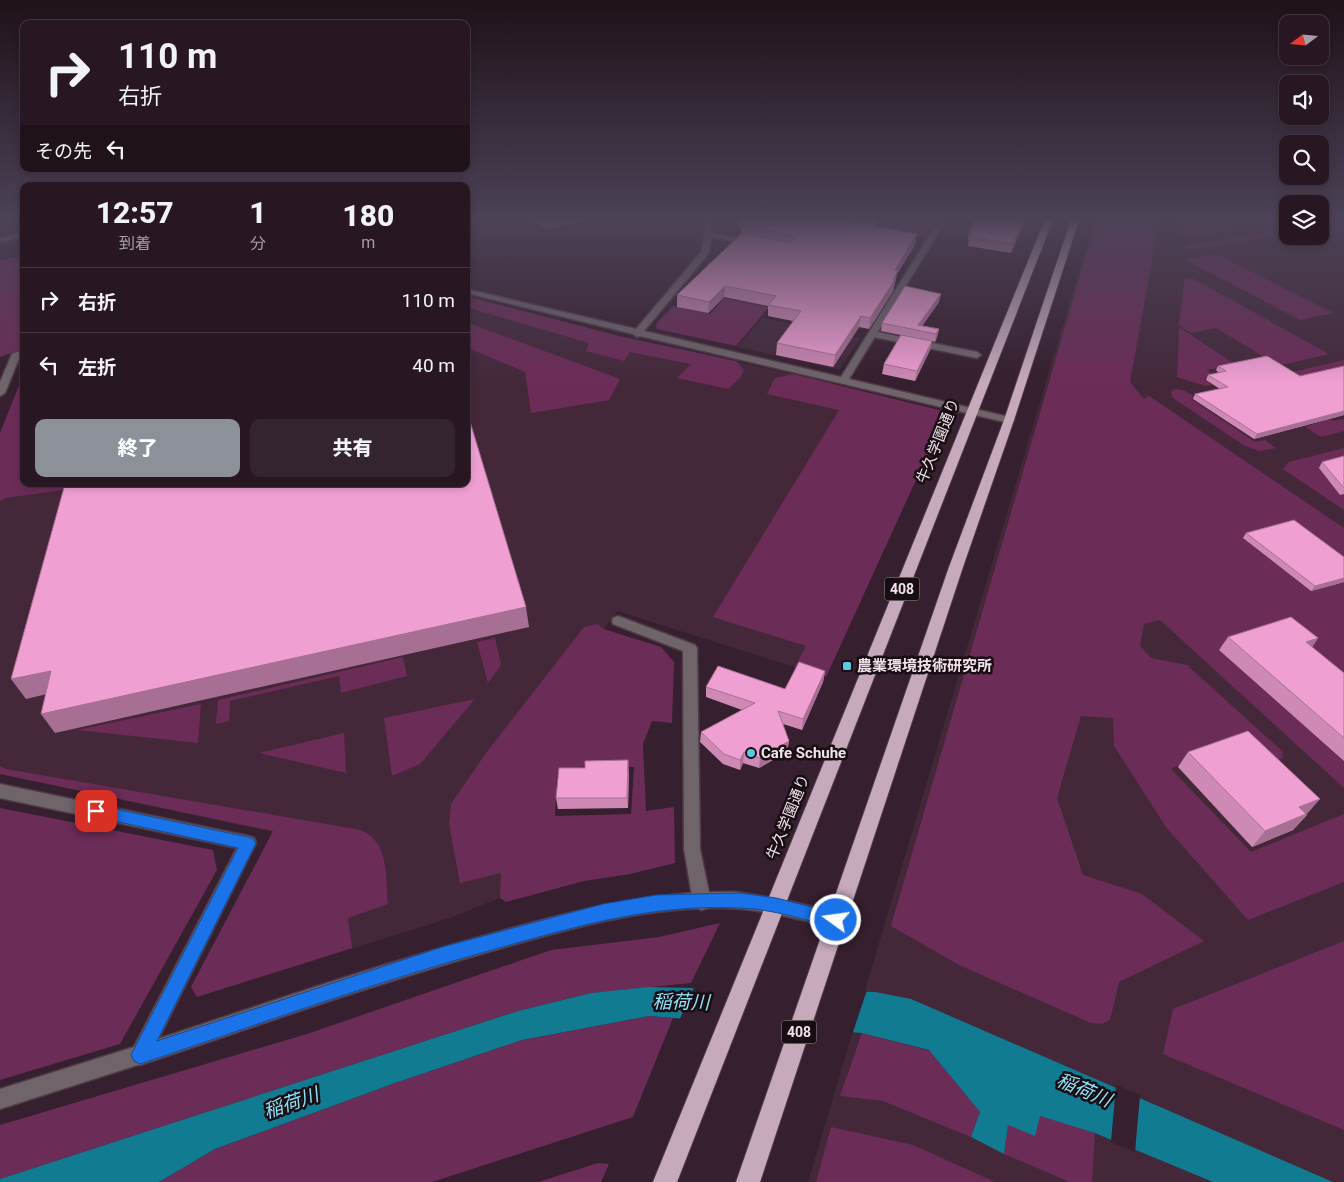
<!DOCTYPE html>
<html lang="ja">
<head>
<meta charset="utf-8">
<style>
  :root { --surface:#281722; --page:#34242f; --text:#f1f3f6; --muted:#a59fa5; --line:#443640; --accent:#8c9099 }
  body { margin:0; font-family:Roboto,"Noto Sans JP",sans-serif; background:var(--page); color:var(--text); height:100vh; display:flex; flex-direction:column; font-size:19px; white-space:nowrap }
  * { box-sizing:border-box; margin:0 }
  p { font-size:16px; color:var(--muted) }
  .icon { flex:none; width:28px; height:28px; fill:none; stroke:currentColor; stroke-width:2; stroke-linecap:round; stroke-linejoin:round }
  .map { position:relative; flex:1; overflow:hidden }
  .drawer { position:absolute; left:20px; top:182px; width:450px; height:305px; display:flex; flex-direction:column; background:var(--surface); border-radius:10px; box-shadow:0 2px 8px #0003,0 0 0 1px var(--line) }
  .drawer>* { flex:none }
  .top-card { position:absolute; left:20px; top:20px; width:450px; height:152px; border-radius:10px; box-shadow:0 2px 8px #0003,0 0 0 1px var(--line); background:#281722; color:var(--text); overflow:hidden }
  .needle { width:32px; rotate:254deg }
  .tools { position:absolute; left:1279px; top:15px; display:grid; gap:10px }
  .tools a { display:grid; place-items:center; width:50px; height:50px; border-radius:10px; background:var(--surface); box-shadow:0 2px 8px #0003,0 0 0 1px var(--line); font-size:25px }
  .pin { position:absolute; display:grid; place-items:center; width:42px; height:42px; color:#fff; margin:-21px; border-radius:10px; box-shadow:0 2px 8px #0006 }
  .me { position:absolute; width:55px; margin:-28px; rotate:284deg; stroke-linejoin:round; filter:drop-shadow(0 0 4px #0008) }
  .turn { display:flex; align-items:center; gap:18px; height:105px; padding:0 15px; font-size:22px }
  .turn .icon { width:65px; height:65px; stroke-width:2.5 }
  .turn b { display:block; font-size:35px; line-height:42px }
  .then { display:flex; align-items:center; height:48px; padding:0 15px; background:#0003; gap:10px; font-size:19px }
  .eta { display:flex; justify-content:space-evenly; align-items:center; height:85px; text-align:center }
  .eta b { font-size:30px; font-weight:800; line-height:35px }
  .cta { display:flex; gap:10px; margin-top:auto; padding:10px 15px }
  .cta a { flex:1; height:58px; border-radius:10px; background:var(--accent); color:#fff; font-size:20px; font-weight:800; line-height:58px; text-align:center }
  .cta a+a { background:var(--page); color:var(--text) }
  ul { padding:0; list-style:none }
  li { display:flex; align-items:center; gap:15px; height:65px; padding:0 15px; border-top:1px solid var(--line) }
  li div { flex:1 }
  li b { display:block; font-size:19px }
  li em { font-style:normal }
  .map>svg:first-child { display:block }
  .built { fill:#44283a }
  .green { fill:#6c2c58; fill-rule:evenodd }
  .water { fill:#107b91 }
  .pier { fill:#361f2e }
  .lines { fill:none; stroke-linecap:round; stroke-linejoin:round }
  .pedestrian-casing { stroke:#503a48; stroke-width:3 }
  .minor-casing { stroke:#503a48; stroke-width:3 }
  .tertiary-casing { stroke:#503a48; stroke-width:3 }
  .trunk-casing { stroke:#503a48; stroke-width:2 }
  .pedestrian { fill:#70646b; fill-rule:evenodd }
  .minor { fill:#70646b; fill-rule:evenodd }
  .tertiary { fill:#70646b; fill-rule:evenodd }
  .trunk { fill:#c6aabc; fill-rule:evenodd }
  .wall { fill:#ce89b5 }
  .shaded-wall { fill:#a86f94 }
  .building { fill:#f09fd3; stroke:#a86f94 }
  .route { fill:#1a73e8; stroke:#114b97 }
  .poi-dot { fill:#59c8e4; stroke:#170d13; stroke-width:2 }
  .labels { text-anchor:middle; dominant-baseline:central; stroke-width:5; stroke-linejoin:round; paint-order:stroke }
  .shield { fill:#170d13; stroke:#b0a2aa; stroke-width:1 }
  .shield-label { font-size:14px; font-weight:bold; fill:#f1e2eb }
  .street-label { font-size:15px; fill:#f1e2eb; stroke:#170d13 }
  .poi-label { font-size:15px; font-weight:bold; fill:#f1e2eb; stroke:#170d13; text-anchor:start }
  .near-water-label { font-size:19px; font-style:italic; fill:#8ee2f8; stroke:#170d13 }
</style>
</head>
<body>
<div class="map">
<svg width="1344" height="1182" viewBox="0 0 1344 1182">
  <rect width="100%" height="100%" fill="#361f2e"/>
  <!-- built -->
  <g class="built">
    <polygon points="1095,217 1287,217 1288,236 1320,236 1320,217 1344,217 1344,1182 808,1182"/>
    <polygon points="466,296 619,336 793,374 947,412 826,677 617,611 604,629 502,852 500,898 447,919 197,997 191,987 273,832 0,774 0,433 24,373 24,484 466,484"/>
    <polygon points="762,318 860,338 840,370 737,347"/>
  </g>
  <!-- green -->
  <g class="green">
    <polygon points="839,217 937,217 927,235 917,237 876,229 879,223"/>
    <polygon points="1097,217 1160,217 1130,382 1144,399 1149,396 1344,528 1344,788 1160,620 1144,624 1140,646 1151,658 1187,665 1282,751 1283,758 1265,765 1201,755 1171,769 1251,852 1344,814 1344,882 1248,920 1166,827 1114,746 1113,718 1081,716 1057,798 1083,875 1142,894 1204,941 1119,982 1110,1020 1102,1024 1091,1023 959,965 891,926"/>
    <polygon points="1182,217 1287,217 1288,221 1189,238 1180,235"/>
    <polygon points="1287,228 1287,234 1185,251 1186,246"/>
    <polygon points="1216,254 1334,313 1300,320 1186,260"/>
    <polygon points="24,256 24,348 0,357 0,260"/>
    <polygon points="1186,278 1194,279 1329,354 1265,369 1268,359 1216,328 1191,333 1179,325 1184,282"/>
    <polygon points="466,296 619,336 736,361 744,370 741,377 728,389 677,378 691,364 630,352 624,361 586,351 589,343 466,307"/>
    <polygon points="724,298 769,307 736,346 657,329 656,324 673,306 710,314"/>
    <polygon points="466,322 620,379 609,400 531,413 525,372 466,347"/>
    <polygon points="1179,327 1236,365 1207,370 1215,376 1204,379 1212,385 1206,386 1177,377"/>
    <polygon points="1344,360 1344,371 1273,385 1333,421 1344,419 1344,431 1321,437 1305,427 1319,422 1265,390 1235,385"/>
    <polygon points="24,373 24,484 103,484 6,498 0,501 0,433"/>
    <polygon points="793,374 947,412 826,677 795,667 806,646 713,617 839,410 767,394 775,378"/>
    <polygon points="1174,389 1183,390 1196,397 1191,399 1255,442 1265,440 1276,448 1260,451 1245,446 1173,398 1171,392"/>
    <polygon points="1344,448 1344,510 1283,469 1289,462"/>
    <path d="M 597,624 L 604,629 L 661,647 L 674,662 L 672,723 L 652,721 L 643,744 L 646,811 L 674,807 L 675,863 L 630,874 L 584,881 L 506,902 L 500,898 L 501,873 L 460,883 L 449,824 L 451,804 L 486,753 L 584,627 ZM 584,765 L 634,767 L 631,814 L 555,816 L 557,776 L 582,775 Z"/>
    <polygon points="495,638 501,665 488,683 477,642"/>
    <polygon points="403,657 407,676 341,693 339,676 230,701 229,721 216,724 218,700"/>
    <polygon points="475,699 420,764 392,776 384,718"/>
    <polygon points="201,704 198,743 77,730"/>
    <polygon points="344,733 346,773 259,753"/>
    <path d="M 0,766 L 6,769 L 361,830 C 390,843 385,876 388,904 L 348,918 L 352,948 L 197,997 L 191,987 L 273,831 L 0,774 Z"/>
    <polygon points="0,808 213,850 217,870 120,1044 0,1080"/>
    <polygon points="720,923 691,983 591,993 518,1011 0,1179 0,1125 307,1034 551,950 659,937"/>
    <polygon points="1344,941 1344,1130 1163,1054 1173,1009"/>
    <polygon points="649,1016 673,1018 633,1117 432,1182 159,1182 215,1149 395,1083 522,1040"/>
    <polygon points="862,1033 930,1051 980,1112 971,1137 883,1101 840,1096"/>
    <polygon points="1040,1116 1095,1133 1092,1182 1070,1182 1004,1154 1008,1125"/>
    <polygon points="831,1127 913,1145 995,1182 816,1182"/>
    <polygon points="598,1163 609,1164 601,1182 538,1182"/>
  </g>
  <!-- water -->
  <polygon class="water" points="648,987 875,992 911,999 1333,1182 1213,1182 1095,1133 1040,1116 1035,1136 1008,1125 1004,1154 971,1137 980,1112 929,1050 862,1033 649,1016 522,1040 395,1083 215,1149 159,1182 0,1182 0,1179 518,1011 591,993"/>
  <!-- pier -->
  <g class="pier">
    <polygon points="695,985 867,990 852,1035 679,1021"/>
    <polygon points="1116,1085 1140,1095 1135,1152 1111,1142"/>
  </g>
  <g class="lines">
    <!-- pedestrian casing -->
    <g class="pedestrian-casing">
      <polygon id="pedestrian" points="872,331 977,352 981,355 977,358 869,336 868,334"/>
    </g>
    <!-- minor casing -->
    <g class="minor-casing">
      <g id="minor">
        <polygon points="706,217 712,217 711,233 756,243 752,245 711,237 709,253 644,331 841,377 941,217 948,217 849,379 1009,417 1014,420 1009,423 640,336 637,337 633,334 466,293 466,289 636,329 702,251"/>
        <polygon points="24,233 24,237 0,242 0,238"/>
        <polygon points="24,349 24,355 20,356 5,393 0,396 0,382 12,354"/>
        <polygon points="618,616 695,645 697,648 700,849 711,902 708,908 702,910 696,908 693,902 684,849 683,651 613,624 612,621 613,618"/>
        <polygon points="0,784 248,836 254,838 256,843 147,1062 0,1109 0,1089 134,1047 237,848 0,798"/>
      </g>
    </g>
    <!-- tertiary casing -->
    <g class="tertiary-casing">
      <path id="tertiary" d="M 736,892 L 779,899 L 836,912 L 842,914 L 845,920 L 842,926 L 836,928 C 798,919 760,908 721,908 C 641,907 564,930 488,952 C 371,985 256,1026 140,1065 L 133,1062 L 130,1055 L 133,1048 L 140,1045 C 255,1007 370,967 487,935 C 568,912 650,890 736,892 Z"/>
    </g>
    <!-- trunk casing -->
    <g class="trunk-casing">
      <g id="trunk">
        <polygon points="1046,217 1054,217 677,1182 653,1182"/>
        <polygon points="1072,217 1080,217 1014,420 963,567 760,1182 736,1182 949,567 1004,420"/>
      </g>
    </g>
    <!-- pedestrian -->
    <use href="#pedestrian" class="pedestrian"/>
    <!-- minor -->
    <use href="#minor" class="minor"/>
    <!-- tertiary -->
    <use href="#tertiary" class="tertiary"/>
    <!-- trunk -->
    <use href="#trunk" class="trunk"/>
  </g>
  <!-- wall -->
  <g class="wall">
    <polygon points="527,217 597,217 547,230"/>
    <polygon points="738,217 878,217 877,224 875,226 915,245 897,274 893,291 869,329 859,327 833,367 776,355 777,343 793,321 768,316 768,306 724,297 708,313 677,307 677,295 741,234 742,226 738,226"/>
    <polygon points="1027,217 1011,253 968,246 969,240 968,239 969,231"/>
    <polygon points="939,302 922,326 939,329 937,337 935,342 932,341 930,350 915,381 882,374 884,364 901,335 881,331 882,323"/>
    <polygon points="1218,366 1300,376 1344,366 1344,415 1254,439 1193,399 1195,394 1220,389 1206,380 1208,375 1219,373 1216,370"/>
    <polygon points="1344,456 1344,494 1340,495 1319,468 1322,462"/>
    <polygon points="1246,533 1344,557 1344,582 1311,591 1243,538"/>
    <polygon points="1228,637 1318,638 1312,647 1344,673 1344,761 1219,650"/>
    <polygon points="825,671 823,682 802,730 783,724 789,741 787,752 759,768 743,763 740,770 723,764 700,742 701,732 742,710 706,697 706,687 785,689"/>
    <polygon points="1188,752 1307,815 1293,830 1252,847 1178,767"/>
    <polygon points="629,771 628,808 558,809 556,798"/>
  </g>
  <!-- shaded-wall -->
  <g class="shaded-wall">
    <polygon points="553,217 597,217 547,230 546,219"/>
    <polygon points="876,217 878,217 877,224 874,229"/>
    <polygon points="1025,217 1027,217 1011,253 1013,244"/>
    <polygon points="917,234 915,245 897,274 893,291 869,329 870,318 895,270"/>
    <polygon points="725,286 724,297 708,313 709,302"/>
    <polygon points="941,294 939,302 919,330 918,325"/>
    <polygon points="861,316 859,327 833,367 835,355"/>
    <polygon points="939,329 937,337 935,342 936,334"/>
    <polygon points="932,341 930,350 915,381 917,371"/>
    <polygon points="1344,411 1344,415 1254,439 1257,434"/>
    <polygon points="1344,578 1344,582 1311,591 1315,586"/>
    <polygon points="526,607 529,627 55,733 41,714"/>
    <polygon points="1318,638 1309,652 1306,642"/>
    <polygon points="51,671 64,690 26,699 11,679"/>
    <polygon points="825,671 823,682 802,730 803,719"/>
    <polygon points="789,741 787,752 759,768 760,758"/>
    <polygon points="744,752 743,763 740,770 740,760"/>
    <polygon points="628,760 629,771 628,808 627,798"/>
    <polygon points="1320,799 1293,830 1252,847 1265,831 1299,807"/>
  </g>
  <!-- building -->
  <g class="building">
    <polygon points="543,217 553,217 546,219"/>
    <polygon points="751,217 827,217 917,234 895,270 898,271 893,280 895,280 870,318 861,316 835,355 777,343 801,311 768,305 776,296 725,286 709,302 677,295 741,234 790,242 796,239 794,236 742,225"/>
    <polygon points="977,217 1025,217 1013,244 970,237 972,232 969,231"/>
    <polygon points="905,286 941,294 918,325 939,329 936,334 882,323"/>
    <polygon points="901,335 932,341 917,371 884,364"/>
    <polygon points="1267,356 1300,376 1344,366 1344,411 1257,434 1195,394 1228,387 1208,375 1226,371 1218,366"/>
    <polygon points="466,415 468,415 526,607 41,714 51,671 11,679 65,484 466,484"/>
    <polygon points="1344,456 1344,488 1322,462"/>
    <polygon points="1294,520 1344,557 1344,578 1315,586 1246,533"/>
    <polygon points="1291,617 1318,638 1306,642 1344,673 1344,738 1228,637"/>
    <polygon points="799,662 825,671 803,719 778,711 789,741 760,758 744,752 740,760 724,754 701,732 755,703 706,687 718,666 785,689"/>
    <polygon points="1248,731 1320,799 1299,807 1306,814 1265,831 1188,752"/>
    <polygon points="628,760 627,798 556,798 559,768 585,768 585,761"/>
  </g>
  <!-- sky -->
  <linearGradient id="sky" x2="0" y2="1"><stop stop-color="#1e1119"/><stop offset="0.57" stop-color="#4c4257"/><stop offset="1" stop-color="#4c4257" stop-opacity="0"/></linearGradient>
  <rect width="1344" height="383" fill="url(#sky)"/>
  <!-- route -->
  <path class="route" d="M 96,805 L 248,837 L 253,839 L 256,843 L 157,1041 L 442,947 L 603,904 L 656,895 L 741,893 L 776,898 L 836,913 L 842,915 L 844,920 L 842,926 L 836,928 C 805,920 773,909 740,908 C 653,904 582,925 499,948 C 378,981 260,1024 140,1064 L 134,1061 L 131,1055 L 134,1049 L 238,848 L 96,817 L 90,816 L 88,811 L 90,807 Z"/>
  <!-- markers -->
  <g class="poi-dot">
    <rect x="842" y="661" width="10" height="10" rx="2.5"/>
    <circle cx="751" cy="753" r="5"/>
  </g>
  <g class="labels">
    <!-- shield labels -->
    <g class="shield">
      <rect x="884.5" y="577.5" width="35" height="23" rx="4"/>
      <rect x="781.5" y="1020.5" width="35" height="23" rx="4"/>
    </g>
    <g class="shield-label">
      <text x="902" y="589">408</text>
      <text x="799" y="1032">408</text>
    </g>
    <!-- street labels -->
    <g class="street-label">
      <text transform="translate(938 441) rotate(-68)">牛久学園通り</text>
      <text transform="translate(788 817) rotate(-68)">牛久学園通り</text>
    </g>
    <!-- poi labels -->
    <g class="poi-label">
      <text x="857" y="666">農業環境技術研究所</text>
      <text x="761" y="753">Cafe Schuhe</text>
    </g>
    <!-- near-water labels -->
    <g class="near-water-label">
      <text transform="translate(681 1002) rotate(1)">稲荷川</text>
      <text transform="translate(1084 1090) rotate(23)">稲荷川</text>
      <text transform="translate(291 1103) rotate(-19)">稲荷川</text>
    </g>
  </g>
</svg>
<div class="tools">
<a><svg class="needle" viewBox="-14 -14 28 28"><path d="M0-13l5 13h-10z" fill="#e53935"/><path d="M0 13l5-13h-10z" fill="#a59fa5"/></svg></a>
<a><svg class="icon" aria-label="sound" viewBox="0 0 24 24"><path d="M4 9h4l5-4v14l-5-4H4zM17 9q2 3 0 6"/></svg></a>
<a><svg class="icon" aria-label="search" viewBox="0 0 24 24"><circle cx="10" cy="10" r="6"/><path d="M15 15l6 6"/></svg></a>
<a><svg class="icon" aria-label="layers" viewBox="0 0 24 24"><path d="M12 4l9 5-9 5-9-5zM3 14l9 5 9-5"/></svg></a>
</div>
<div class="pin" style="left:96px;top:811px;background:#d93025"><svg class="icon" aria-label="arrive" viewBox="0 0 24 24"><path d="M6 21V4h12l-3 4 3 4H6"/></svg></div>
<svg class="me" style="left:836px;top:920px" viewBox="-20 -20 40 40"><circle r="17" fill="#1a73e8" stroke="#fff" stroke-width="3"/><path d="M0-11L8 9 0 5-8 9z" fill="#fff"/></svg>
<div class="top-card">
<div class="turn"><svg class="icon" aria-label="right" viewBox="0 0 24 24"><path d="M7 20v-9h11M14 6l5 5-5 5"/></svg><div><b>110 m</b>右折</div></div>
<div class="then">その先<svg class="icon" aria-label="left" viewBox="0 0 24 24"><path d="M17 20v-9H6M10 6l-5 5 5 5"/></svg></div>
</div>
<section class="drawer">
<div class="eta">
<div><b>12:57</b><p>到着</p></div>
<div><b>1</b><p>分</p></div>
<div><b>180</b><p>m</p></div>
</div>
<ul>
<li><svg class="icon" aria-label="right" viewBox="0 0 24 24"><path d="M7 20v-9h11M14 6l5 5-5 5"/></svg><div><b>右折</b></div><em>110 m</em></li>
<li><svg class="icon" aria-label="left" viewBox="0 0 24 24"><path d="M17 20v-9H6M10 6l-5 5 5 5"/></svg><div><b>左折</b></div><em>40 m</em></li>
</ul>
<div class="cta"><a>終了</a><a>共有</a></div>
</section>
</div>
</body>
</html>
